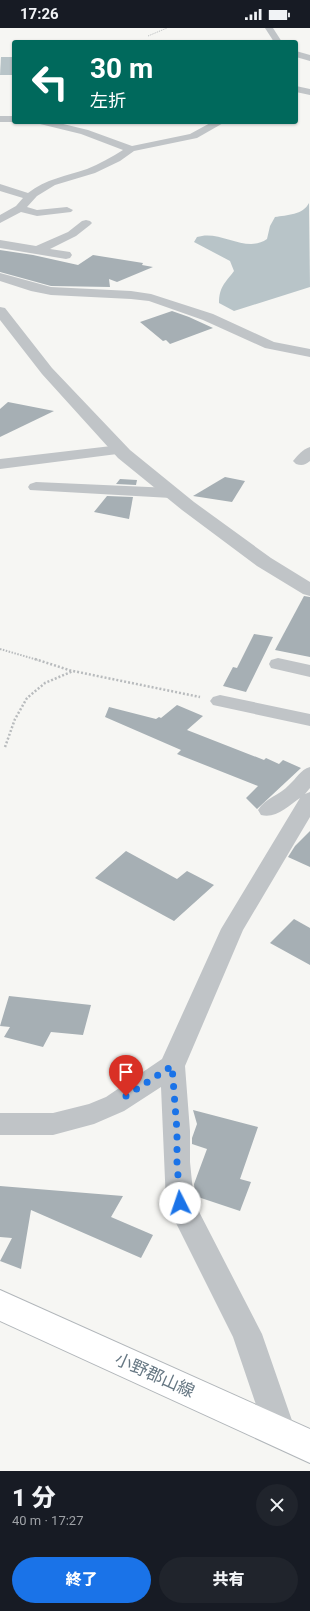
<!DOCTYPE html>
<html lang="ja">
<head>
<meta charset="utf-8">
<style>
  :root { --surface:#171b24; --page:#20242c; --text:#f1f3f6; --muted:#9ea1a6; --accent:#1a73e8 }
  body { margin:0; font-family:Roboto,"Noto Sans JP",sans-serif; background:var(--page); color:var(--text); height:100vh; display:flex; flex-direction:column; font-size:15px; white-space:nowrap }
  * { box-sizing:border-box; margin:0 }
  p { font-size:13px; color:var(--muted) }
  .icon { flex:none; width:22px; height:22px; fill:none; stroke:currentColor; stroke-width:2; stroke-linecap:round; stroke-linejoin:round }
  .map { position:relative; height:1443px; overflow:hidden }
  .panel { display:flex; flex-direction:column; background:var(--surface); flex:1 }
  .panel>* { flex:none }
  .hud { position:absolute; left:12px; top:12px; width:286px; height:84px; border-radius:4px; box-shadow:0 1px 3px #0004; background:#00695c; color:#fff; overflow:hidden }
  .pin { position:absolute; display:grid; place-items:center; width:34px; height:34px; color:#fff; margin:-41px -17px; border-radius:50% 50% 50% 0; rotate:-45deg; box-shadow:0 0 4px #0007 }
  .pin .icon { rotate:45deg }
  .me { position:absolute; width:44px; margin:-22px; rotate:356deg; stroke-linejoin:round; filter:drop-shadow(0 0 3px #0008) }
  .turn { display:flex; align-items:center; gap:14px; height:84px; padding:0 12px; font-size:18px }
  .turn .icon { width:52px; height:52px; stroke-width:2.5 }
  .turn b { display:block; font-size:28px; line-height:34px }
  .round { display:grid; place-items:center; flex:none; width:42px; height:42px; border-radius:21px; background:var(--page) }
  .head { display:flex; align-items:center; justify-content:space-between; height:68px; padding:0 12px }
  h1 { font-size:24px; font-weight:800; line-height:30px }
  .primary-button { display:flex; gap:8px; margin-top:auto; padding:8px 12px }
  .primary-button a { flex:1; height:46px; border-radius:24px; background:var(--accent); color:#fff; font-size:16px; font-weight:800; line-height:46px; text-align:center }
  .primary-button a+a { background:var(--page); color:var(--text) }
  .status { display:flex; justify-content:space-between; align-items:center; height:28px; padding:0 20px; background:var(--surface); direction:ltr }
  .status svg { height:11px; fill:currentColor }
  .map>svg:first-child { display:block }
  .water { fill:#b8c4c8 }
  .building { fill:#a6afb4 }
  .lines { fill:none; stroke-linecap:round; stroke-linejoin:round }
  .primary-casing { stroke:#b1b6ba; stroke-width:2 }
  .path-far2 { stroke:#b8bbbd; stroke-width:1; stroke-dasharray:1 1; stroke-linecap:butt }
  .path-far1 { stroke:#b8bbbd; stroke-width:2; stroke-dasharray:1.5 1.5; stroke-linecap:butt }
  .path { stroke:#b8bbbd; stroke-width:2.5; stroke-dasharray:2 2; stroke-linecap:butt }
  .minor { fill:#c0c4c7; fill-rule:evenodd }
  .tertiary { fill:#c0c4c7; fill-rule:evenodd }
  .primary { fill:#fff; fill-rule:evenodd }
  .route { stroke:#1a73e8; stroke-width:7; stroke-dasharray:0 12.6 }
  .labels { text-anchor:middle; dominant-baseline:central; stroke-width:4; stroke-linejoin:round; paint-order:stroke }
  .near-street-label { font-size:17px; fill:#667783; stroke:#fff }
</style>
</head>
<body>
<div class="status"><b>17:26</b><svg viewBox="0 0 49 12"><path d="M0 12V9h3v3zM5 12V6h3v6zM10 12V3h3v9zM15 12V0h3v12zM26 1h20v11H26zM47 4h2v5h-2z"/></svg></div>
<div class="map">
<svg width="310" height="1443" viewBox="0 0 310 1443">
  <rect width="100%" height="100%" fill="#f6f6f3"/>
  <!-- water -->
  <g class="water">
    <polygon points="1,29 14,29 14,47 0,47"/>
    <path d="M 309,175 L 310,259 L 234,283 L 219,275 C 219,259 225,255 234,243 L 230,233 L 194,214 L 197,209 C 220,201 246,226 267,211 L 270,198 L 275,189 C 287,187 303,187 309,175 Z"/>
  </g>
  <!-- building -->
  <g class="building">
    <polygon points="0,222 33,227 78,237 93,227 143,235 142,237 153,239 117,254 109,251 110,259 51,258 0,244"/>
    <polygon points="172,283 189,289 213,300 170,316 166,312 163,313 140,294"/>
    <polygon points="8,374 54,383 0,409 0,381"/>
    <polygon points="225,449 245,453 232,474 193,468"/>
    <polygon points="120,451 137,452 136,457 116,456"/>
    <polygon points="107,468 133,469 129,491 94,484"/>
    <polygon points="304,568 310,569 310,629 275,622"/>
    <polygon points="254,606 273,609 246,664 223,658 233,639 237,640"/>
    <polygon points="177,677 203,688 187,702 264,732 266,730 279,736 283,732 301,740 257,781 246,770 258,758 177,726 181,722 105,689 109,679 156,691 159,689 161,690"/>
    <polygon points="310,803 310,839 288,829 295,818"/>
    <polygon points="126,823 177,851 187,843 214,857 174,893 95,850"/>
    <polygon points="294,891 310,900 310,937 270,915"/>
    <polygon points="9,968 91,977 83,1007 51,1004 43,1019 4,1009 10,999 0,998"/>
    <polygon points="193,1082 258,1099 240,1151 251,1154 240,1183 195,1168 194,1156 207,1121 192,1116 192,1110 197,1096"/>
    <polygon points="0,1158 123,1168 111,1189 153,1207 141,1230 31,1182 21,1241 0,1233 12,1210 0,1209"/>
  </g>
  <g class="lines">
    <!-- primary casing -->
    <g class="primary-casing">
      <polygon id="primary" points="0,1262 310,1401 310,1435 0,1293"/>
    </g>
    <!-- path-far2 -->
    <polyline class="path-far2" points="148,8 167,0"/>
    <!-- path-far1 -->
    <polyline class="path-far1" points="0,621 38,632"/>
    <!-- path -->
    <g class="path">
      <polyline points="35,631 72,643"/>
      <polyline points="5,719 15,691 27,670 45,655 73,643 200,669"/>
    </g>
    <!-- minor -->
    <g class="minor">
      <polygon points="265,0 273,0 282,14 274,14"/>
      <polygon points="296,23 310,27 310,33 296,29"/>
      <polygon points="296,58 310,61 310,67 296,64"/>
      <rect x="0" y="88" width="14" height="6"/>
      <path d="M 38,94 L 55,94 L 88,102 L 132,118 L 190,106 L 212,94 L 225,94 L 197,110 L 134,123 L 120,133 L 95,145 L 55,157 L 37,168 L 27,179 L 37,182 L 67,179 L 73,182 L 71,184 L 37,188 L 21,184 L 0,195 L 0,187 L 16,178 L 23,170 L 0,163 L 0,156 L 28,165 C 46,151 66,148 87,141 C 99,136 112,129 123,122 L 81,106 L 40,96 Z"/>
      <polygon points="86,192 90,193 92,195 90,197 76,208 50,221 70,224 72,227 70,230 66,231 0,220 0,212 36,218 68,204 82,193"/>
      <polygon points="0,245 51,259 131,263 151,266 213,286 274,314 310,321 310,329 265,320 203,292 149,273 131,271 51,267 31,263 0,253"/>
      <polygon points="120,417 125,419 128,422 125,425 0,441 0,431"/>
      <path d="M 310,419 L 310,433 C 305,437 302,438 296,436 L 293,433 C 298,427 303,421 310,419 Z"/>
      <polygon points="36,454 171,460 177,462 179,465 177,468 171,470 30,462 28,459 30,456"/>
      <polygon points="278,630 310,637 310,649 271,640 269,636 271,632"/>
      <polygon points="220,667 310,686 310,698 213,677 210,673 213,669"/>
      <path d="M 310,739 L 310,760 L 305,766 L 310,764 L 310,789 L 243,902 L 185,1038 L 190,1103 L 190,1134 L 194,1174 L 262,1306 L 296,1404 L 291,1415 L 280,1419 L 269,1415 L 233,1309 L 166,1175 L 161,1059 L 124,1083 L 94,1096 L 53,1107 L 0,1107 L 0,1085 L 53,1085 L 89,1076 L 106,1069 L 162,1031 L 221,901 L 300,770 C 288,778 276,791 261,787 L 258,782 C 265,770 280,767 289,757 C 297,750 300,742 310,739 Z"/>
    </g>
    <!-- tertiary -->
    <polygon class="tertiary" points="0,279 5,280 52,340 130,422 194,474 271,530 310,554 310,568 303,566 257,538 182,482 118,430 42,346 0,292"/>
    <!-- primary -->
    <use href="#primary" class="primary"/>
  </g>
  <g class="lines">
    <!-- route -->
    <polyline class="route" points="126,1068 172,1038 177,1103 177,1134 180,1175"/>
  </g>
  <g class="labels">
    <!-- near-street labels -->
    <g class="near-street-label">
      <text transform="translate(155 1347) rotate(24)">小野郡山線</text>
    </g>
  </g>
</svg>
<div class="pin" style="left:126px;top:1068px;background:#d93025"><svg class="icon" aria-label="arrive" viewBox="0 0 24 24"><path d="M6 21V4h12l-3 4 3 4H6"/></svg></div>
<svg class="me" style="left:180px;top:1175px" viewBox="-20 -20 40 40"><circle r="19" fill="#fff"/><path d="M0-13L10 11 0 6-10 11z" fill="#1a73e8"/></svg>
<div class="hud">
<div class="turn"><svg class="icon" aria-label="left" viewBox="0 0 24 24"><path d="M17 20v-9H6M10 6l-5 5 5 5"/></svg><div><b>30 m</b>左折</div></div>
</div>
</div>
<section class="panel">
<div class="head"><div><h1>1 分</h1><p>40 m · 17:27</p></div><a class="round"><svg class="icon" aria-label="close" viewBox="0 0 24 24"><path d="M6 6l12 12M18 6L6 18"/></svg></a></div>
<div class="primary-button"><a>終了</a><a>共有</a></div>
</section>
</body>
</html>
